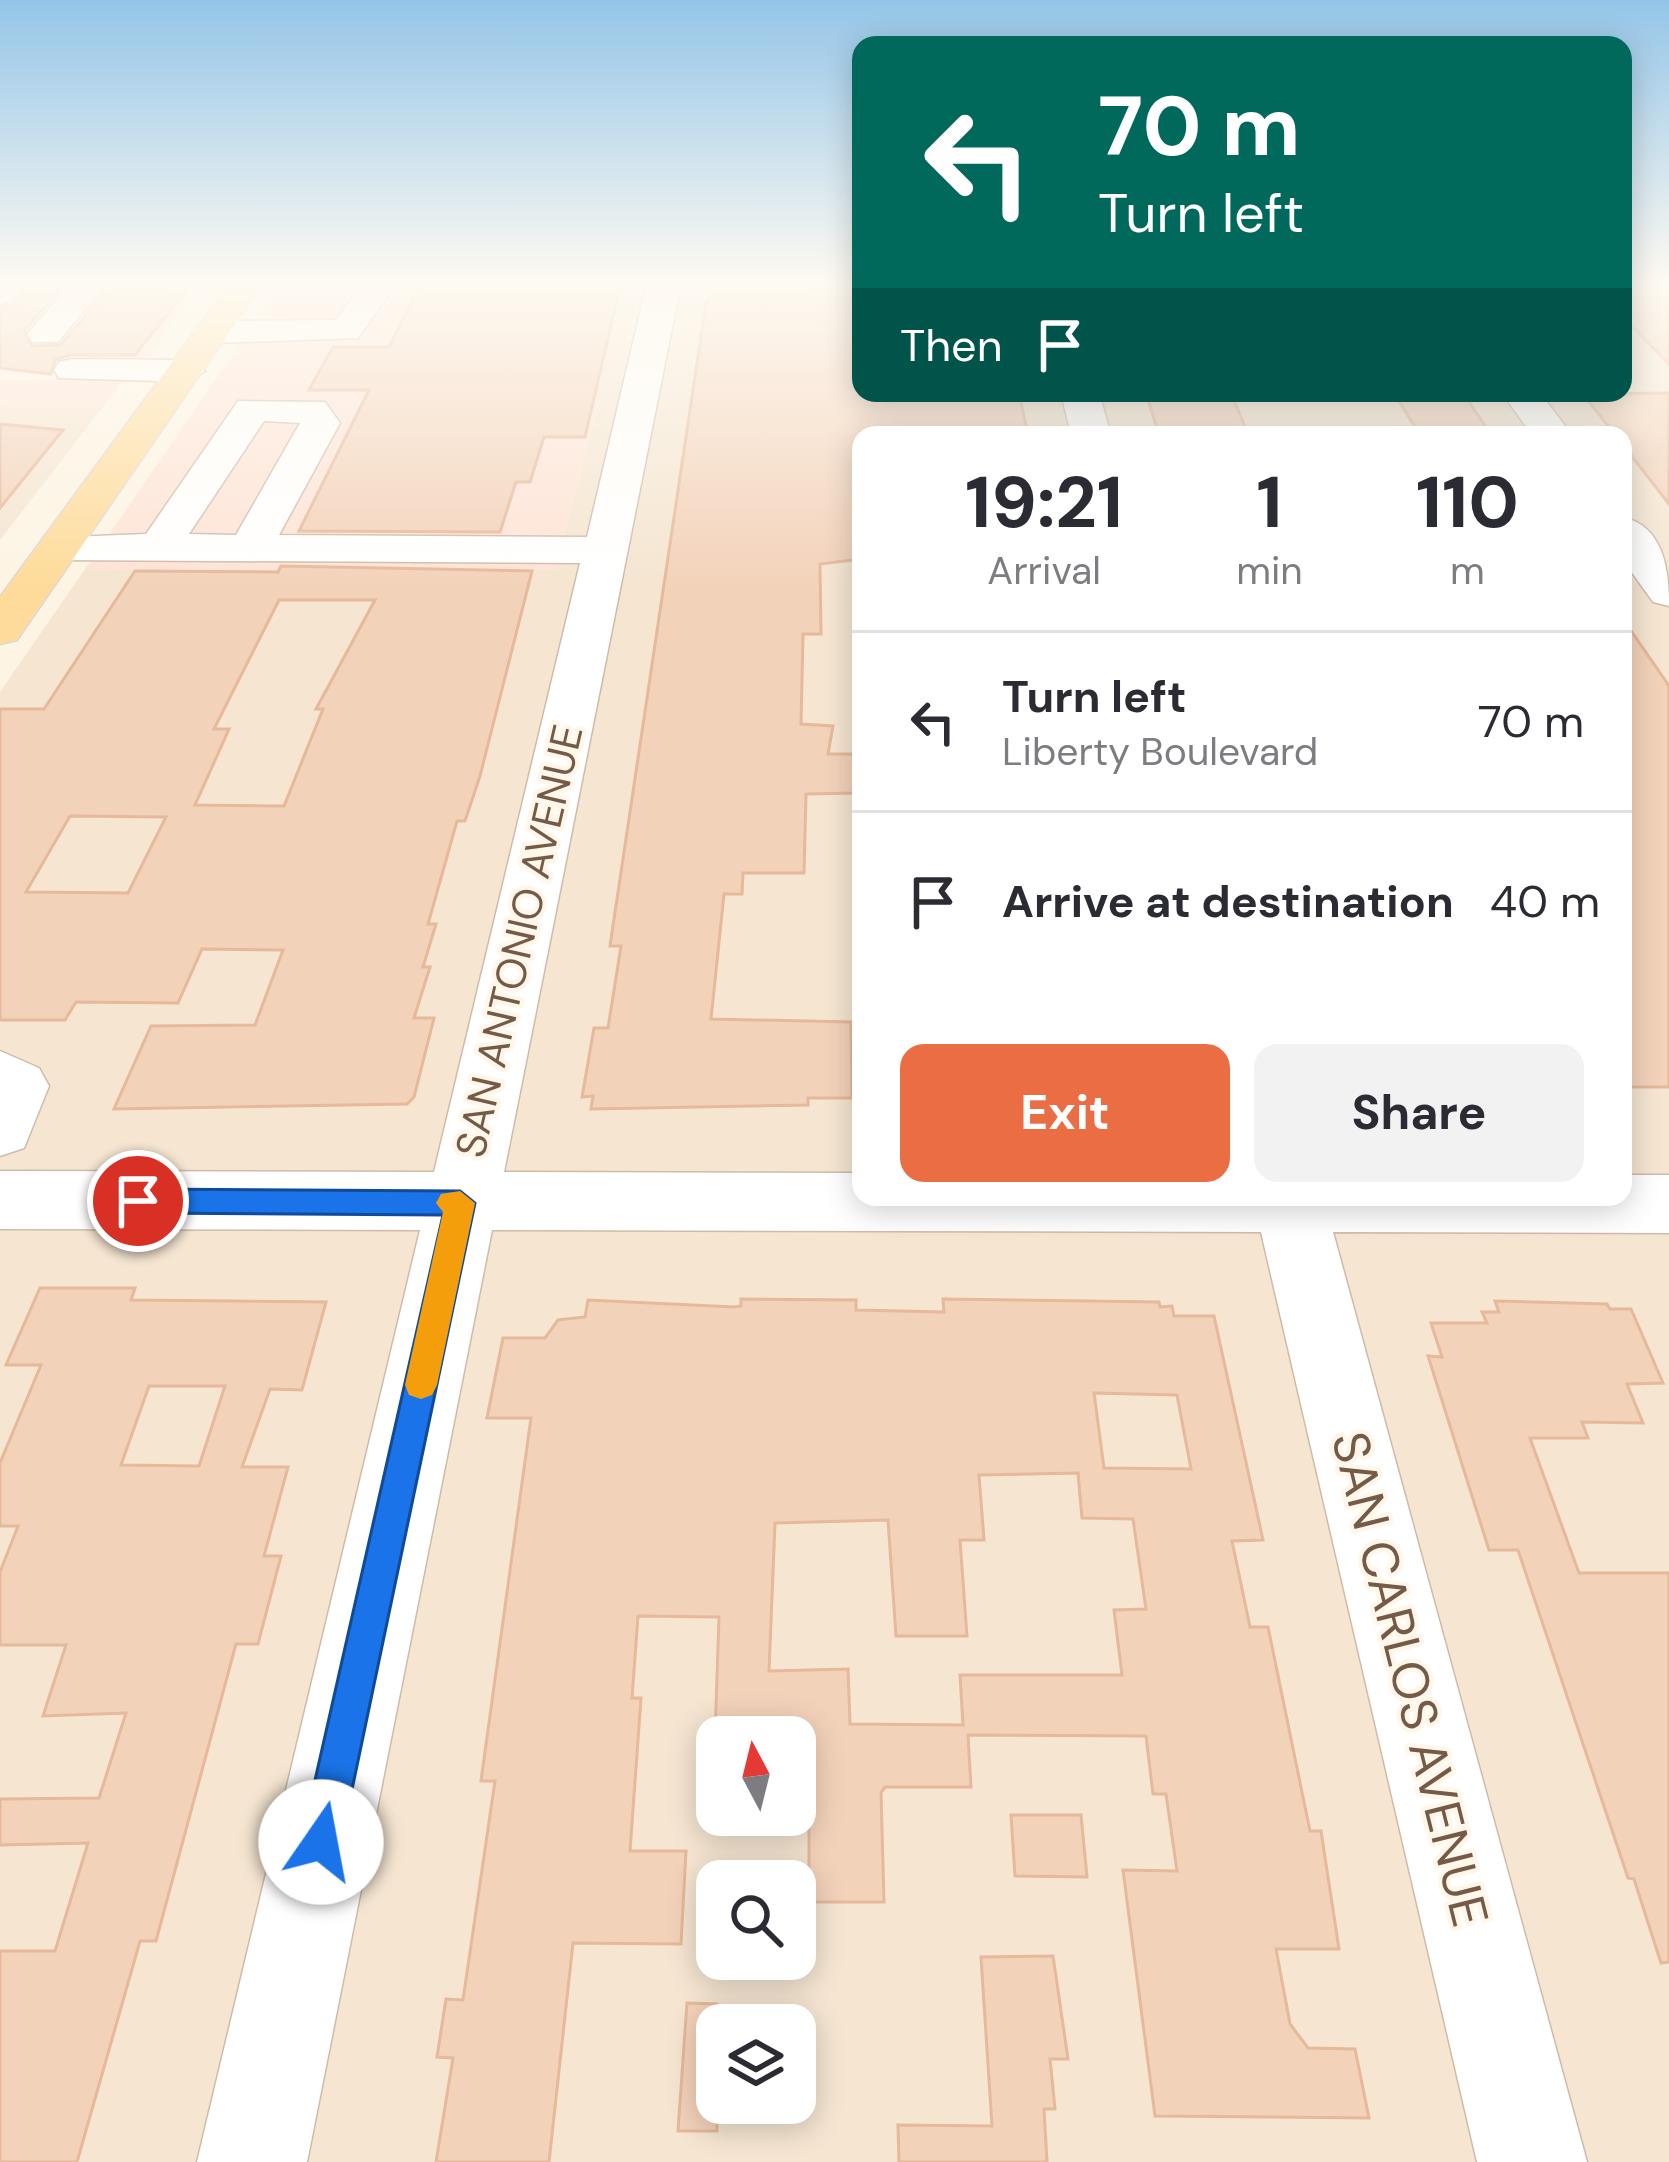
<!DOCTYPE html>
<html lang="en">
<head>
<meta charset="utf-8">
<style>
  :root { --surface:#fff; --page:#f2f2f3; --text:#2b2b33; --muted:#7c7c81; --line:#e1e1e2; --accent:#eb6d44 }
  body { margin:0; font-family:"DM Sans",sans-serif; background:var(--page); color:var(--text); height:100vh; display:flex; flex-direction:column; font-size:45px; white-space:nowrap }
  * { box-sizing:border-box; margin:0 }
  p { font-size:39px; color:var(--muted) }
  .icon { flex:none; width:66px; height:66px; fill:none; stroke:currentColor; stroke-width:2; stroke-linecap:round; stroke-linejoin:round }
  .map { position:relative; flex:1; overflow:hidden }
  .drawer { position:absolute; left:852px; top:426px; width:780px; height:780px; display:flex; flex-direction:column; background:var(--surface); border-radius:24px; box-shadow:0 6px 30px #0003 }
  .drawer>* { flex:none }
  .top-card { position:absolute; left:852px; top:36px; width:780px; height:366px; border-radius:24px; box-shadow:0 6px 30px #0003; background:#00695c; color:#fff; overflow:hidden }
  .needle { width:78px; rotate:353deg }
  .buttons { position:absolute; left:696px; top:1716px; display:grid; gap:24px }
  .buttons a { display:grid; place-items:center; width:120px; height:120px; border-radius:24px; background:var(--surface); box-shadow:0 6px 30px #0003; font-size:60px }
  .pin { position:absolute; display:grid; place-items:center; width:102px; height:102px; color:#fff; margin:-51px; border:6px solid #fff; border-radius:50%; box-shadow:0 3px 12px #0007 }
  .me { position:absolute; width:132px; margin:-66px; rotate:12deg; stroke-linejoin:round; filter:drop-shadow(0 0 9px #0008) }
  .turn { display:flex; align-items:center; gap:42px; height:252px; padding:0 48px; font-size:54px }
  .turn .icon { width:156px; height:156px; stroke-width:2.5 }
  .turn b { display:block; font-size:84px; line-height:102px }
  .then { display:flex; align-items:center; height:114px; padding:0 48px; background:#0003; gap:24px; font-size:45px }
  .eta { display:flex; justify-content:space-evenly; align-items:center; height:204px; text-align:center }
  .eta b { font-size:72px; font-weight:700; line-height:84px }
  .button { display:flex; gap:24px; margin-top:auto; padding:24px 48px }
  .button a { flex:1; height:138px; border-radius:24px; background:var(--accent); color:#fff; font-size:48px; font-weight:700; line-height:138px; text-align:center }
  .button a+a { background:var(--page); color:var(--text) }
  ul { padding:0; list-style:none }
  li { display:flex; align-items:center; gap:36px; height:180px; padding:0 48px; border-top:3px solid var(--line) }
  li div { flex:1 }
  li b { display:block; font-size:45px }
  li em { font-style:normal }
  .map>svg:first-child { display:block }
  .residential { fill:#f5e5d1; fill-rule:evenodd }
  .commercial { fill:#fee3d6 }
  .building { fill:#f3d2ba; stroke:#e6b99a; stroke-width:3; fill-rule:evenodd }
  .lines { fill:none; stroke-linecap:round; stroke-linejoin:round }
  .minor-casing { stroke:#cfbba9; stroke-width:3 }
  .major-casing { stroke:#ded7d3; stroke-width:3 }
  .minor { fill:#fff; fill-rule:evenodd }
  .major { fill:#fedb9a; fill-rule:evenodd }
  .route { fill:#1a73e8; stroke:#114b97; stroke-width:3 }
  .slow { fill:#f59e0b }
  .labels { text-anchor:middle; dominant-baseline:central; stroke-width:9; stroke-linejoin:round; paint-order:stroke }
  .street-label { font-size:42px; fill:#765a48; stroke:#fff7ea }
  .near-street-label { font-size:51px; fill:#765a48; stroke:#fff7ea }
</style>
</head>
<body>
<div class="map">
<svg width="1669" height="2162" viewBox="0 0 1669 2162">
  <rect width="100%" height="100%" fill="#fdf4e3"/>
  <!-- residential -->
  <g class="residential">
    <path d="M 474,286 L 861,286 L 861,393 L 1623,393 L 1623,288 L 1669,288 L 1669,2162 L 0,2162 L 0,692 L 85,569 L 554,570 L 598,405 L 420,404 ZM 861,435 L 1623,435 L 1623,1197 L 861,1197 ZM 717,1737 L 795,1737 L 795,1815 L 717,1815 ZM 717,1881 L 795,1881 L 795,1959 L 717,1959 ZM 717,2025 L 795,2025 L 795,2103 L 717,2103 Z"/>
    <polygon points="0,407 102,408 0,540"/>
  </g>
  <!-- commercial -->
  <g class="commercial">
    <polygon points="281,285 474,286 420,404 598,404 554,570 85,569"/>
    <polygon points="76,286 195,291 149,356 143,356 102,408 0,407 0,380 54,380 93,346 21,343"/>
  </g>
  <!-- building -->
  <g class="building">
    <polygon points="420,286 467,286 463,295 618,295 585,437 544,437 530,482 516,482 500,532 299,531 369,390 309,390 333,347 389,347"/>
    <polygon points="26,291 59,291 24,331 32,346 61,345 106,291 186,291 135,355 71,355 55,360 51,374 0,368 0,308 15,304"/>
    <polygon points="760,295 861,298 861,393 1019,393 1028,435 861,432 861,559 820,564 821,634 803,634 801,724 833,726 828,754 856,754 857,793 806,794 804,873 743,873 742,894 724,894 711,1019 851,1022 852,1098 808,1098 808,1105 591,1109 593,1096 582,1097 594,1028 608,1028 621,946 610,946 706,303 711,296"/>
    <polygon points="1623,298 1669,298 1669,364 1623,317"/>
    <polygon points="1146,393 1231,393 1246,429 1235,429 1237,435 1159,435"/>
    <polygon points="1394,393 1464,394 1491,435 1420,435"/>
    <polygon points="1669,393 1669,504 1623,445 1623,435 1615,435 1583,394"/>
    <polygon points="0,424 63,430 0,508"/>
    <path d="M 281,566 L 532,571 L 480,776 L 465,821 L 457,821 L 428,924 L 436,924 L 423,967 L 430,967 L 414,1018 L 434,1018 L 414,1097 L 407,1104 L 114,1109 L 151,1026 L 255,1025 L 283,950 L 202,949 L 178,1003 L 76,1002 L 65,1020 L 0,1020 L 0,709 L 44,709 L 135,571 L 278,572 ZM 279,600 L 375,600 L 316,709 L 323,709 L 284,806 L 195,805 L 229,729 L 214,729 ZM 70,816 L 166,817 L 128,893 L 26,892 Z"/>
    <polygon points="1623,619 1669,686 1669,1087 1623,1087"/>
    <path d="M 40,1288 L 135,1288 L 131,1300 L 326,1302 L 302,1390 L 270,1389 L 242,1467 L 288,1467 L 264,1556 L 281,1556 L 258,1644 L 236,1644 L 156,1941 L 140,1941 L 77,2162 L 0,2162 L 0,1951 L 55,1951 L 88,1843 L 0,1845 L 0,1799 L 99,1798 L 126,1713 L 43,1716 L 66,1645 L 0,1645 L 0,1572 L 18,1526 L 0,1526 L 0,1463 L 41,1365 L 6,1365 ZM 149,1386 L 225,1386 L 199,1466 L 121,1465 Z"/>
    <path d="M 741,1299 L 856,1300 L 856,1310 L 944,1312 L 943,1299 L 1159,1302 L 1160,1307 L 1172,1306 L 1174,1316 L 1214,1316 L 1263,1540 L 1232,1541 L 1250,1627 L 1268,1627 L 1310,1831 L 1321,1831 L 1339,1949 L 1276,1949 L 1290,2024 L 1308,2048 L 1355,2049 L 1369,2118 L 1155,2116 L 1123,1870 L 1177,1871 L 1166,1794 L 1153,1794 L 1146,1736 L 968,1735 L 971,1787 L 885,1787 L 881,1793 L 884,1902 L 809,1902 L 809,1746 L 795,1746 L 795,1737 L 715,1737 L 719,1617 L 638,1616 L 632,1698 L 641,1698 L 630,1851 L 686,1851 L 681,1944 L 573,1943 L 549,2162 L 436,2162 L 453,2058 L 437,2057 L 446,1999 L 463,2000 L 495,1781 L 481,1781 L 531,1418 L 487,1418 L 503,1338 L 545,1338 L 558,1320 L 585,1317 L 588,1300 L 734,1307 L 741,1306 ZM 1094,1393 L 1177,1395 L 1191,1469 L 1104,1468 ZM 1078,1473 L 1082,1518 L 1133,1519 L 1146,1609 L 1114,1610 L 1122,1675 L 960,1675 L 963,1725 L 850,1724 L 848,1669 L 769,1671 L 775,1523 L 888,1520 L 896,1636 L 967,1636 L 960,1540 L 984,1540 L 979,1475 Z"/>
    <polygon points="1495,1301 1607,1304 1610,1309 1631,1309 1663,1383 1627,1384 1643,1423 1582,1422 1588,1438 1530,1438 1579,1573 1669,1573 1669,1962 1661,1963 1634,1879 1628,1878 1518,1550 1489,1550 1428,1356 1442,1357 1431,1323 1487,1323 1482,1312 1499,1312"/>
    <polygon points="1011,1815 1081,1815 1087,1877 1015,1876"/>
    <polygon points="1053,1956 1068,2059 1050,2059 1055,2109 1044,2109 1047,2162 899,2162 898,2125 992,2126 981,1957"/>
    <polygon points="687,2003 717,2004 717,2131 678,2131"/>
  </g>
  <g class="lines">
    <!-- minor casing -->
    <g class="minor-casing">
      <g id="minor">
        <polygon points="0,283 27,283 12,301 0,304"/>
        <polygon points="72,283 107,283 58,342 32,342 27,334"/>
        <polygon points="364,283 397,283 358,338 216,343 198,332 216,321 336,320"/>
        <path d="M 647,283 L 681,283 L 504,1172 L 861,1173 L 861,1197 L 1623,1197 L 1623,1175 L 1669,1175 L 1669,1233 L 1333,1232 L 1587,2162 L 1477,2162 L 1261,1232 L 492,1230 L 307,2162 L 197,2162 L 420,1230 L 0,1229 L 0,1171 L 434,1172 L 580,563 L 61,560 L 45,556 L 39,547 L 45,538 L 146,534 L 238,401 L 325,402 L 340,423 L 279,535 L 587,537 ZM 264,421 L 300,423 L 236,535 L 189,534 Z"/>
        <polygon points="72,359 187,360 205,371 187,382 59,378 54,370 59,362"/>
        <polygon points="1061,393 1099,393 1111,435 1071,435"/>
        <polygon points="1502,393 1540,393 1572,435 1532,435"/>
        <path d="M 1623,517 C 1664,527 1669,570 1669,606 L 1653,602 L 1623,560 Z"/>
        <polygon points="0,1051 39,1068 49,1086 24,1148 0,1156"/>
      </g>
    </g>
    <!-- major casing -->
    <g class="major-casing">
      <polygon id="major" points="230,283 263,283 17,640 0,644 0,597"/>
    </g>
    <!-- minor -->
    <use href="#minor" class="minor"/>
    <!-- major -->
    <use href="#major" class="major"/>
  </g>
  <!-- sky -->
  <linearGradient id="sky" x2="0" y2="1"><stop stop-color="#94c5e8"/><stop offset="0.48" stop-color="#fefaf2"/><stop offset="1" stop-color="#fefaf2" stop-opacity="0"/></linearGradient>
  <rect width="1669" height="586" fill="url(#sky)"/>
  <!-- route -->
  <polygon class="route" points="138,1189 460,1191 475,1203 341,1842 336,1857 321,1862 307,1857 301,1842 443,1215 138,1213 123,1201"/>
  <!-- slow -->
  <polygon class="slow" points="460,1191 475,1203 437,1385 432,1395 421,1399 409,1395 405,1385 443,1212 436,1203 441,1194"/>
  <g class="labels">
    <!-- street labels -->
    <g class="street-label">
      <text transform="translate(519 941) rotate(-77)">SAN ANTONIO AVENUE</text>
    </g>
    <!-- near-street labels -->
    <g class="near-street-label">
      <text transform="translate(1410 1679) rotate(76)">SAN CARLOS AVENUE</text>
    </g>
  </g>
</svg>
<div class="buttons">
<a><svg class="needle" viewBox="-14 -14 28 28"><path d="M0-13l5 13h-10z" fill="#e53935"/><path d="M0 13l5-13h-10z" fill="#7c7c81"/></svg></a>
<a><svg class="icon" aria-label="search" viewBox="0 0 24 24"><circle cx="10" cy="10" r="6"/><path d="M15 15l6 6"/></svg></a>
<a><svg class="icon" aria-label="layers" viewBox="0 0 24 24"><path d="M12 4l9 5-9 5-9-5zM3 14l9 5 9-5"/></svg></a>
</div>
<div class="pin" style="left:138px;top:1201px;background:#d93025"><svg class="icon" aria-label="arrive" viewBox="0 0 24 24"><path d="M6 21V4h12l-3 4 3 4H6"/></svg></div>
<svg class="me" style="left:321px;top:1842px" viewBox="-20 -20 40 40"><circle r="19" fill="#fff"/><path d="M0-13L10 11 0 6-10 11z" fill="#1a73e8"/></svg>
<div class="top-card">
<div class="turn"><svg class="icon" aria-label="left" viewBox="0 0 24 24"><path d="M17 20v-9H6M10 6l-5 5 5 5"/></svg><div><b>70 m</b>Turn left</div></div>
<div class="then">Then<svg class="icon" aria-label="arrive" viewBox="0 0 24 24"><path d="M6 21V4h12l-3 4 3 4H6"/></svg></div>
</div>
<section class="drawer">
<div class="eta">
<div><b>19:21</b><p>Arrival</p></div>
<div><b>1</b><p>min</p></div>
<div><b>110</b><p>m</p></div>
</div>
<ul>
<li><svg class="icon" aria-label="left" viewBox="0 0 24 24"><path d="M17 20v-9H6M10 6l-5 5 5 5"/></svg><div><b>Turn left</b><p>Liberty Boulevard</p></div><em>70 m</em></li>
<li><svg class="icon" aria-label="arrive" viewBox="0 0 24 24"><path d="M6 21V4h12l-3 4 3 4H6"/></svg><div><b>Arrive at destination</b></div><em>40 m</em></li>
</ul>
<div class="button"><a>Exit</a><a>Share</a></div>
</section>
</div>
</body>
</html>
